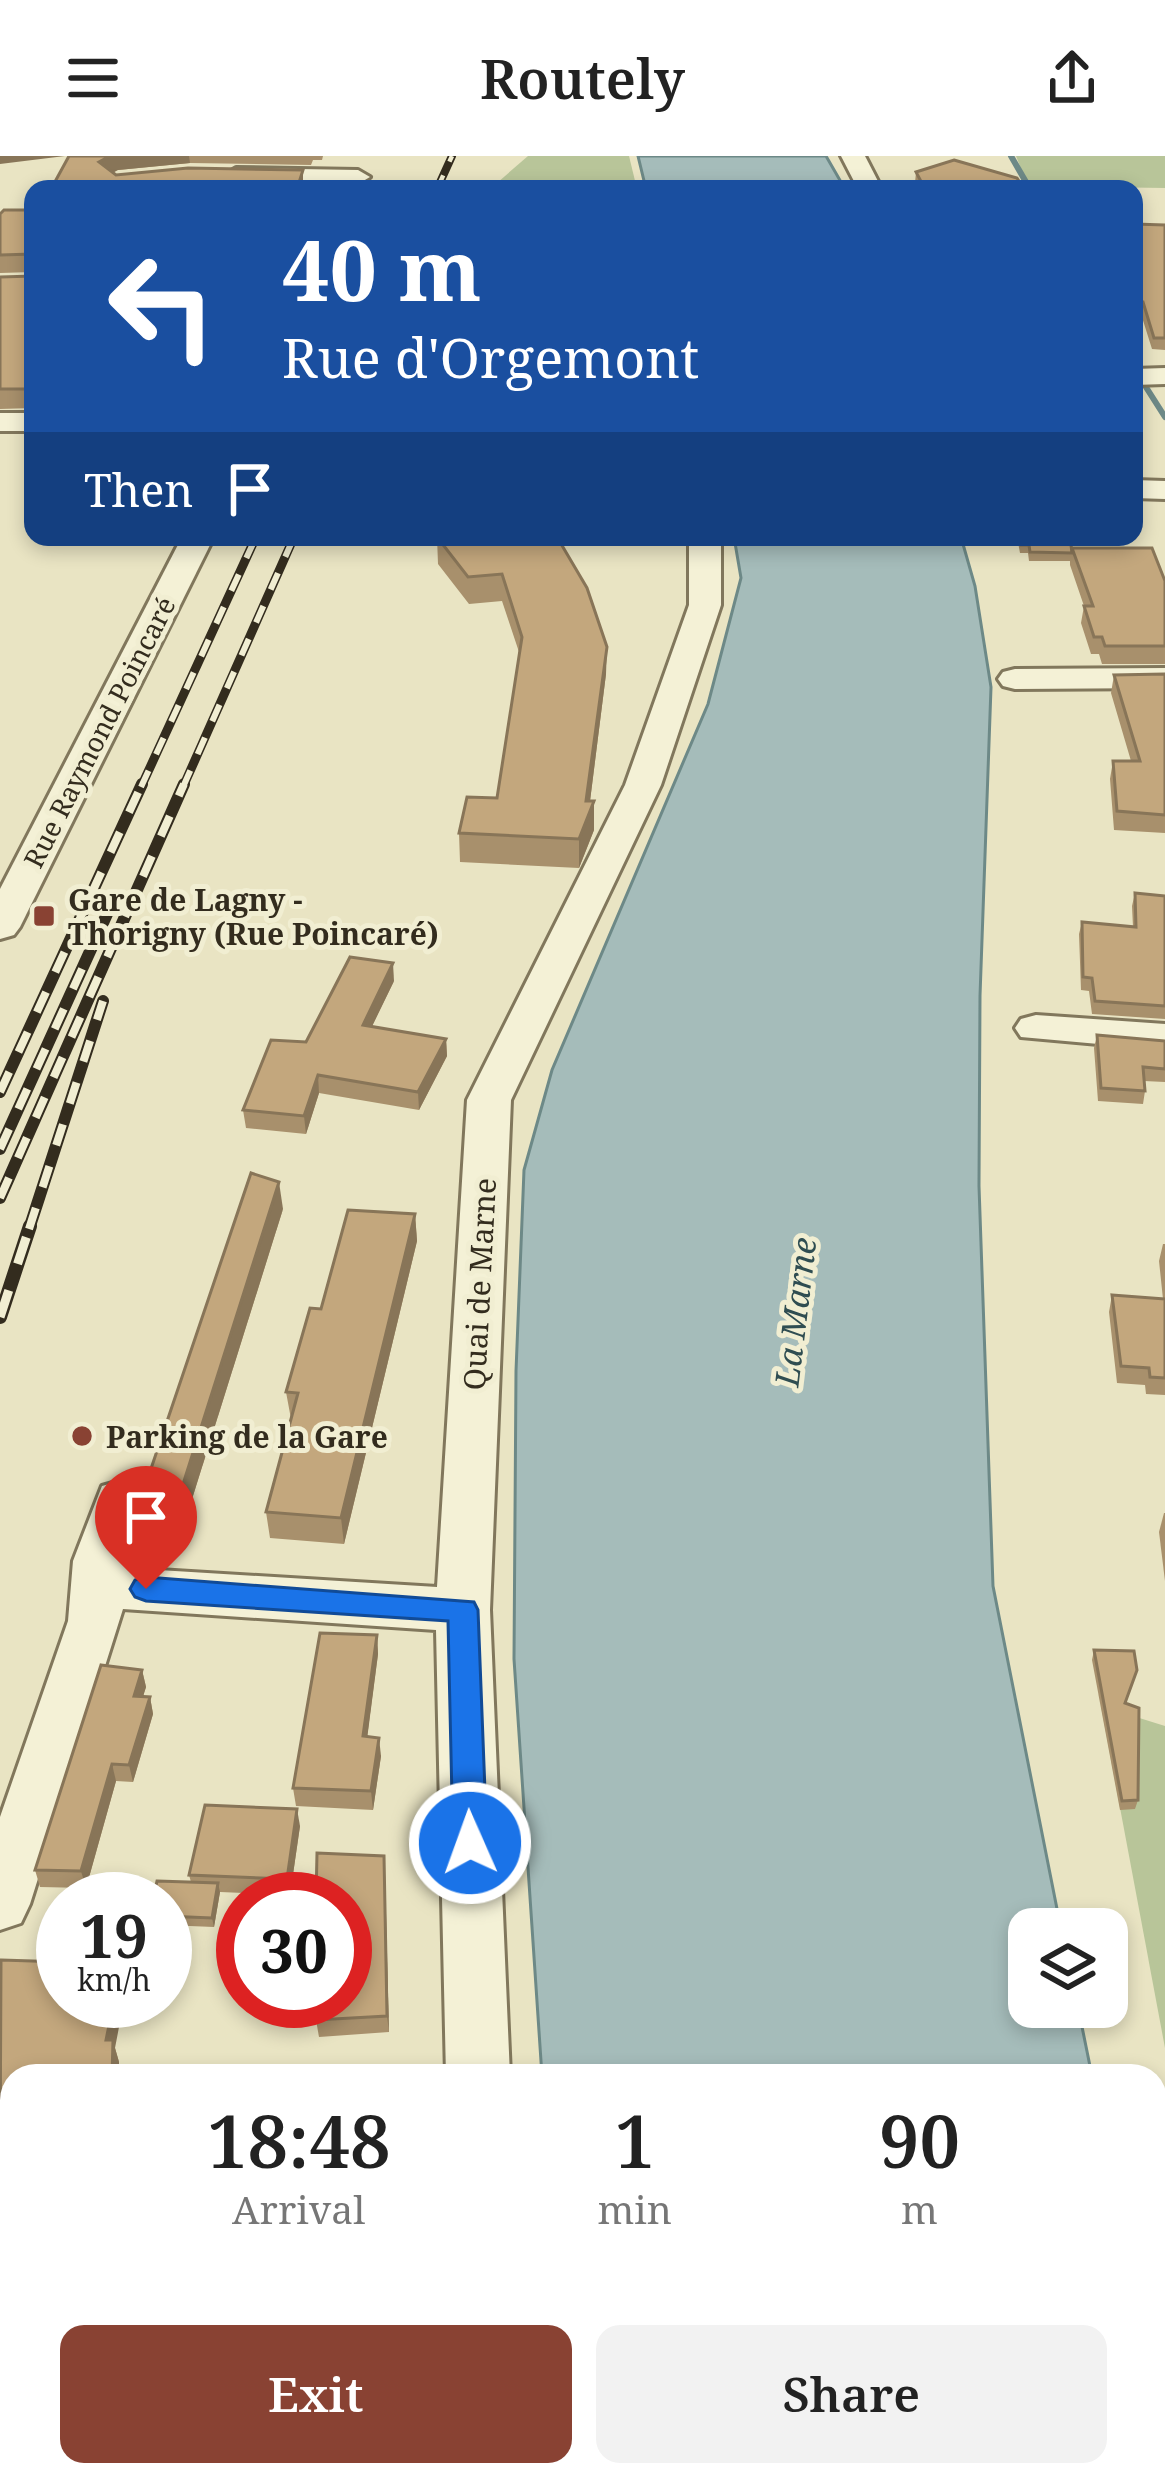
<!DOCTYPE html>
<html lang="en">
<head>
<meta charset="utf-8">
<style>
  :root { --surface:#fff; --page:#f2f2f2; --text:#222; --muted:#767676; --accent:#894233 }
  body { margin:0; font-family:"Noto Serif",serif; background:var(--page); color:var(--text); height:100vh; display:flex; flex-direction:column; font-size:45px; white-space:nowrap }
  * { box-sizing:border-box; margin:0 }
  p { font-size:39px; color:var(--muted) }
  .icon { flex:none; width:66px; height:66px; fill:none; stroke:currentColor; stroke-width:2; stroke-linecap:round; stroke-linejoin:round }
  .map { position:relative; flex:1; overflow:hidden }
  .side { position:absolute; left:0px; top:1908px; width:1167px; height:423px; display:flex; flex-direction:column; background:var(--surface); border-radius:36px 36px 0 0; box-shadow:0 6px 18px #0003 }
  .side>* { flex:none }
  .guide { position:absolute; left:24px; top:24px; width:1119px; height:366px; border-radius:24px; box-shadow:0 6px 18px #0003; background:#1a4fa0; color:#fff; overflow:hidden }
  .controls { position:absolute; left:1008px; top:1752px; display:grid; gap:24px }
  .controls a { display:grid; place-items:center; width:120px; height:120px; border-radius:24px; background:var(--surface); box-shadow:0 6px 18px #0003; font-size:60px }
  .speed { position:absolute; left:36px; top:1716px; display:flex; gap:24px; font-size:60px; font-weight:700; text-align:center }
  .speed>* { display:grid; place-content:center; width:156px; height:156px; border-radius:50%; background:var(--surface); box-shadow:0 6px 18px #0003; line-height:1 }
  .speed small { font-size:30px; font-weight:400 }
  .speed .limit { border:18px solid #d22; background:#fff; color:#111 }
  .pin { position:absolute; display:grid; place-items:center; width:102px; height:102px; color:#fff; margin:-123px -51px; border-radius:50% 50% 50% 0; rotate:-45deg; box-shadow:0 0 12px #0007 }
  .pin .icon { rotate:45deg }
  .me { position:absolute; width:132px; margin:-66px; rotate:358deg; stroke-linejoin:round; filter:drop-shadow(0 0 9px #0008) }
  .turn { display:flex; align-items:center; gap:42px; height:252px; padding:0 60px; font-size:54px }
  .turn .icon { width:156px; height:156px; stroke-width:2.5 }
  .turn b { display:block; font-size:84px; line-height:102px }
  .then { display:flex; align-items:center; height:114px; padding:0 60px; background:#0003; gap:24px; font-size:45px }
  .eta { display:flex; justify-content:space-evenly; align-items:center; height:204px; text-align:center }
  .eta b { font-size:72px; font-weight:600; line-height:84px }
  .cta { display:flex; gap:24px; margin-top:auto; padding:24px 60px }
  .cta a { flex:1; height:138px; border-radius:24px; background:var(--accent); color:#fff; font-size:48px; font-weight:600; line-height:138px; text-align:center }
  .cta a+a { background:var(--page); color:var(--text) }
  header { display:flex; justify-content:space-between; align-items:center; height:156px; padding:0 60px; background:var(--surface); font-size:54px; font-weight:600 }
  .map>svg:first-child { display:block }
  .green { fill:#b8c599 }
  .water { fill:#a5bcba; stroke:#6d8987; stroke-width:3 }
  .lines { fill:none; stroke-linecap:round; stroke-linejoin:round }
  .stream { stroke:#6d8987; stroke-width:6 }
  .minor-casing { stroke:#81775c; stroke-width:6 }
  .minor { fill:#f4f1d6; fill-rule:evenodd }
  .rail-far3-casing { stroke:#332c1e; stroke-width:8 }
  .rail-far2-casing { stroke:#332c1e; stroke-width:9 }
  .rail-far1-casing { stroke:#332c1e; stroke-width:12 }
  .rail-casing { stroke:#332c1e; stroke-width:14 }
  .rail-far3 { stroke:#f1eed2; stroke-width:4.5; stroke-dasharray:15; stroke-linecap:butt }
  .rail-far2 { stroke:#f1eed2; stroke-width:6; stroke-dasharray:18; stroke-linecap:butt }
  .rail-far1 { stroke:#f1eed2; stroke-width:8; stroke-dasharray:22; stroke-linecap:butt }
  .rail { stroke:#f1eed2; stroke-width:9; stroke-dasharray:28; stroke-linecap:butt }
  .wall { fill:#a8906c }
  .shaded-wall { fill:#887558 }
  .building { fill:#c3a77d; stroke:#887558; stroke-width:3 }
  .route { fill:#1a73e8; stroke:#114b97; stroke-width:3 }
  .poi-dot { fill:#894233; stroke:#f1eed2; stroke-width:4.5 }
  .labels { text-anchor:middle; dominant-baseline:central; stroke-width:10; stroke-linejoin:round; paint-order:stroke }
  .far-street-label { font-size:27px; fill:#332c1e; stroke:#f1eed2 }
  .poi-label { font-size:30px; font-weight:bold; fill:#332c1e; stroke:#f1eed2; text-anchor:start }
  .street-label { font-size:30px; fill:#332c1e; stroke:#f1eed2 }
  .water-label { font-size:33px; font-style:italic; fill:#2f4d51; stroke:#f1eed2 }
</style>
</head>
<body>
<header><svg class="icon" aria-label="menu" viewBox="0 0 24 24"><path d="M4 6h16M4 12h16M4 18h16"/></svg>Routely<svg class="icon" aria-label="share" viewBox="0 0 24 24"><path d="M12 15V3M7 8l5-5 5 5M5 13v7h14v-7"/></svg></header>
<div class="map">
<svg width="1165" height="2329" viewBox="0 0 1165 2329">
  <rect width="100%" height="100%" fill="#e9e4c3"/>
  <!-- green -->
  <g class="green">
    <polygon points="528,0 629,0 637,33 490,33"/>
    <polygon points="1016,0 1165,0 1165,32 1028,30"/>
    <polygon points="1101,1550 1165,1570 1165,1892"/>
  </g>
  <!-- water -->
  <g class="water">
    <polygon points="638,0 826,0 845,33 646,33"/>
    <polygon points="734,381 961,381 975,430 991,531 980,840 979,1030 993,1430 1061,1773 1029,1773 1029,1851 1078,1851 1092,1920 542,1920 514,1503 516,1215 524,1014 552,914 708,548 741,422"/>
    <polygon points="1155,2151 1165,2179 1165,2329 570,2329 570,2319 1155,2319"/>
  </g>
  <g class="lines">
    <!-- stream -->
    <g class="stream">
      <polyline points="1011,0 1030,33"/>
      <polyline points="1144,228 1165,261"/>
    </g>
    <!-- minor casing -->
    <g class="minor-casing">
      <g id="minor">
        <polygon points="841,0 865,0 882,33 858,33"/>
        <polygon points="236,12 358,14 370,21 358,28 228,24 224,19"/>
        <polygon points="1165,212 1165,228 1134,229 1134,213"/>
        <rect x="0" y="257" width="33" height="18"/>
        <polygon points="1134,324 1165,325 1165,343 1134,342"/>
        <polygon points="182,381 214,381 20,771 14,779 0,783 0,733"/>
        <polygon points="689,381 721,381 721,449 661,629 511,944 490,1454 510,1920 446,1920 436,1474 123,1453 30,1748 21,1767 0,1774 0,1661 68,1465 73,1405 102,1330 120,1325 138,1330 146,1344 126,1412 437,1431 467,944 625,629 689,449"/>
        <polygon points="1165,512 1165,532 1015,533 1003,530 998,523 1003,516 1015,513"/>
        <polygon points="1036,859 1165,868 1165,894 1021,881 1015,872 1021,863"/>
        <polygon points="454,2319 526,2319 527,2329 455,2329"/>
      </g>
    </g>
    <!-- minor -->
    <use href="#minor" class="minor"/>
    <!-- rail-far3 casing -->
    <g class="rail-far3-casing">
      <polyline id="rail-far3" points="437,33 452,0"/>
    </g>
    <!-- rail-far2 casing -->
    <g class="rail-far2-casing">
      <g id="rail-far2">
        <polyline points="141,631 256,381"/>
        <polyline points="183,631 294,381"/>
      </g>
    </g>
    <!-- rail-far1 casing -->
    <g class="rail-far1-casing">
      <g id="rail-far1">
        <polyline points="0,936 142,628"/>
        <polyline points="0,993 107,758"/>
        <polyline points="0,1042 184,628"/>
        <polyline points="29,1073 103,845"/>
      </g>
    </g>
    <!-- rail casing -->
    <g class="rail-casing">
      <polyline id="rail" points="0,1161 30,1070"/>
    </g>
    <!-- rail-far3 -->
    <use href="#rail-far3" class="rail-far3"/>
    <!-- rail-far2 -->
    <use href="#rail-far2" class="rail-far2"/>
    <!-- rail-far1 -->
    <use href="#rail-far1" class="rail-far1"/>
    <!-- rail -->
    <use href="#rail" class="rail"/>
  </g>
  <!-- wall -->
  <g class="wall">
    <polygon points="69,0 323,0 322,4 313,4 311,9 190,7 118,14"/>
    <polygon points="916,16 1024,33 918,33 915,27"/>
    <polygon points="33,54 33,116 0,117 0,58"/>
    <polygon points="1134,68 1165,69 1165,194 1152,193 1141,158 1134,158"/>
    <polygon points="33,120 33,252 0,253 0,121"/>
    <polygon points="437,381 557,381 606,518 590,645 594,645 594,674 579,712 460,706 459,677 497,642 520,499 502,445 469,448 438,408"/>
    <polygon points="1017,381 1070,381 1072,392 1165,425 1165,508 1102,508 1099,498 1091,498 1081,467 1084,450 1070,409 1070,405 1029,405 1028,397 1020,397"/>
    <polygon points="1165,518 1165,677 1114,674 1110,623 1113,605 1131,605 1111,537 1114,519"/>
    <polygon points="1135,737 1165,740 1165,863 1092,858 1089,835 1081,834 1079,778 1082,766 1133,771 1132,750"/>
    <polygon points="394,825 372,870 446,883 447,900 419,954 319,937 306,978 246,972 243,954 306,886"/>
    <polygon points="1097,879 1165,885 1165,926 1144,925 1145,935 1143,948 1098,945 1094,892"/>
    <polygon points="283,1053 176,1394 140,1390 134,1363"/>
    <polygon points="415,1058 417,1085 344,1388 270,1382 266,1356 291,1263 286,1236 321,1153"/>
    <polygon points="1163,1088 1165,1088 1165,1239 1146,1238 1145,1229 1117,1227 1109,1156 1112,1139 1163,1143 1159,1105"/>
    <polygon points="1164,1357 1165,1357 1165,1425 1159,1376"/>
    <polygon points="377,1479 378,1498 367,1581 381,1600 373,1654 296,1650 293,1632"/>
    <polygon points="1094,1494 1126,1548 1138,1644 1135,1653 1120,1654 1092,1504"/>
    <polygon points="142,1514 146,1531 143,1540 150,1541 153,1558 133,1626 116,1625 86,1732 40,1731 35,1714"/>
    <polygon points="300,1670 290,1739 220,1736 214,1771 165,1769 165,1743 191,1726 189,1719"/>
    <polygon points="384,1700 389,1876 319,1881 316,1864"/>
    <polygon points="1,1804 115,1892 119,1906 12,1920 12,2031 0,2030"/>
  </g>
  <!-- shaded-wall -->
  <g class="shaded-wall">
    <polygon points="0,0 65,0 0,8"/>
    <polygon points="110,0 189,0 190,7 118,14 102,23 99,6"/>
    <polygon points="303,14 303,33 297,33"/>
    <polygon points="607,491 606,518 588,661 594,645 594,674 579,712 579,683 586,645"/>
    <polygon points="393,807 394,825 364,887 363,869"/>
    <polygon points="446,883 447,900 419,954 418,936"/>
    <polygon points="318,919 319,937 306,978 304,960"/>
    <polygon points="279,1026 283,1053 176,1394 171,1366"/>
    <polygon points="415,1058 417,1085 344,1388 341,1362"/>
    <polygon points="377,1479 378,1498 365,1599 363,1580"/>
    <polygon points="142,1514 146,1531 138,1557 134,1540"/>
    <polygon points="150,1541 153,1558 133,1626 129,1609"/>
    <polygon points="379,1582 381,1600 373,1654 371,1635"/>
    <polygon points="112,1608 116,1625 86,1732 81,1715"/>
    <polygon points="297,1653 300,1670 290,1739 287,1723"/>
    <polygon points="384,1700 385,1717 389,1876 387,1860"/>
    <polygon points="218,1727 220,1736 214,1771 212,1762"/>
    <polygon points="114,1845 124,1845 115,1892 119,1906 119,1920 112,1920 106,1884"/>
  </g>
  <!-- building -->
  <g class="building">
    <polygon points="69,0 110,0 99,6 116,19 188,12 303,14 297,33 51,33"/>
    <polygon points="954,4 1017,22 1024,33 925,33 916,16"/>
    <polygon points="4,54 33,54 33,98 0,99 0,58"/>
    <polygon points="1134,68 1165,69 1165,182 1154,182 1143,146 1134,146"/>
    <polygon points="33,120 33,233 0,233 0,121"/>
    <polygon points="437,381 557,381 587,432 607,491 586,645 594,645 579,683 459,677 467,641 497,642 522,481 502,418 468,421"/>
    <polygon points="1019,381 1070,381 1072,397 1030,396 1029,389 1021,389"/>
    <polygon points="1072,392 1152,392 1165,425 1165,490 1105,490 1102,481 1094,481 1084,450 1093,450"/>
    <polygon points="1165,518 1165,659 1117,655 1113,605 1140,605 1114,519"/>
    <polygon points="1135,737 1165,740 1165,850 1095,845 1092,822 1083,821 1082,766 1136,771"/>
    <polygon points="350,801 393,807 363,869 446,883 418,936 318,919 304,960 243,954 271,884 306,886"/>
    <polygon points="1097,879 1165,885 1165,913 1143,911 1145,935 1101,932"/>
    <polygon points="251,1017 279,1026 171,1366 134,1363"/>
    <polygon points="348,1054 415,1058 341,1362 266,1356 298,1237 286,1236 310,1152 321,1153"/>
    <polygon points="1112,1139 1165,1143 1165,1222 1150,1221 1149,1212 1121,1210"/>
    <polygon points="320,1477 377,1479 363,1580 379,1582 371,1635 293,1632"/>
    <polygon points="1094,1494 1134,1495 1137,1514 1125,1547 1139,1552 1138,1644 1122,1645"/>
    <polygon points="101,1509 142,1514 134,1540 150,1541 129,1609 112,1608 81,1715 35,1714"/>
    <polygon points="205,1649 297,1653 287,1723 189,1719"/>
    <polygon points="317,1697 384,1700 387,1860 316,1864 316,1845 345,1845 345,1743 316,1743"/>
    <polygon points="157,1725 218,1727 212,1762 165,1760 165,1743 153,1743"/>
    <polygon points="1,1804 63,1806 63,1845 114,1845 106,1884 113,1884 112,1920 12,1920 12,2009 0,2009"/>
    <polygon points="259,2319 393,2319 394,2329 259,2329"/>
  </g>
  <!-- route -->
  <polygon class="route" points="146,1421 474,1446 478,1454 487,1687 482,1697 470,1702 458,1697 453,1687 448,1465 146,1445 135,1441 130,1433 135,1424"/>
  <!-- markers -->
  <g class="poi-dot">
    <rect x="32" y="748" width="24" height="24" rx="6"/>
    <circle cx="82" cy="1280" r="12"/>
  </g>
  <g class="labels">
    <!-- far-street labels -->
    <g class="far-street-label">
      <text transform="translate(99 576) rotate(-63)">Rue Raymond Poincaré</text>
    </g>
    <!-- poi labels -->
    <g class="poi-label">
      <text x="68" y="743">Gare de Lagny -<tspan x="68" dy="34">Thorigny (Rue Poincaré)</tspan></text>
      <text x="106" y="1280">Parking de la Gare</text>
    </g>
    <!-- street labels -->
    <g class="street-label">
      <text transform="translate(479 1128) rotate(-87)">Quai de Marne</text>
    </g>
    <!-- water labels -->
    <g class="water-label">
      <text transform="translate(795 1156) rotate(-83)">La Marne</text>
    </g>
  </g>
</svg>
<div class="controls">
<a><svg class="icon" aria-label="layers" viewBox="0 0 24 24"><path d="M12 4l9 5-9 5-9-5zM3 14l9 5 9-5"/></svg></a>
</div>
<div class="speed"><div>19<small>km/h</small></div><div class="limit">30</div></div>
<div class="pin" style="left:146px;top:1433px;background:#d93025"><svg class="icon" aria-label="arrive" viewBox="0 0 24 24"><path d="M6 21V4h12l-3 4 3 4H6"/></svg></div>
<svg class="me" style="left:470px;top:1687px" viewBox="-20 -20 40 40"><circle r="17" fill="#1a73e8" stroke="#fff" stroke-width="3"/><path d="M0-11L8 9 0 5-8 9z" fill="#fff"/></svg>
<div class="guide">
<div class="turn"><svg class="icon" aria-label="left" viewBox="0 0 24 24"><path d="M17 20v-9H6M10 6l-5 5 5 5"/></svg><div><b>40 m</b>Rue d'Orgemont</div></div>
<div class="then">Then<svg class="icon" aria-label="arrive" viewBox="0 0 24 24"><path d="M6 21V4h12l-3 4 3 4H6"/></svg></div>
</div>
<section class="side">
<div class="eta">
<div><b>18:48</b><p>Arrival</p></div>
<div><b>1</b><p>min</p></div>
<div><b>90</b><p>m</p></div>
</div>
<div class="cta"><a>Exit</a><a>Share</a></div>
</section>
</div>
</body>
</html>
